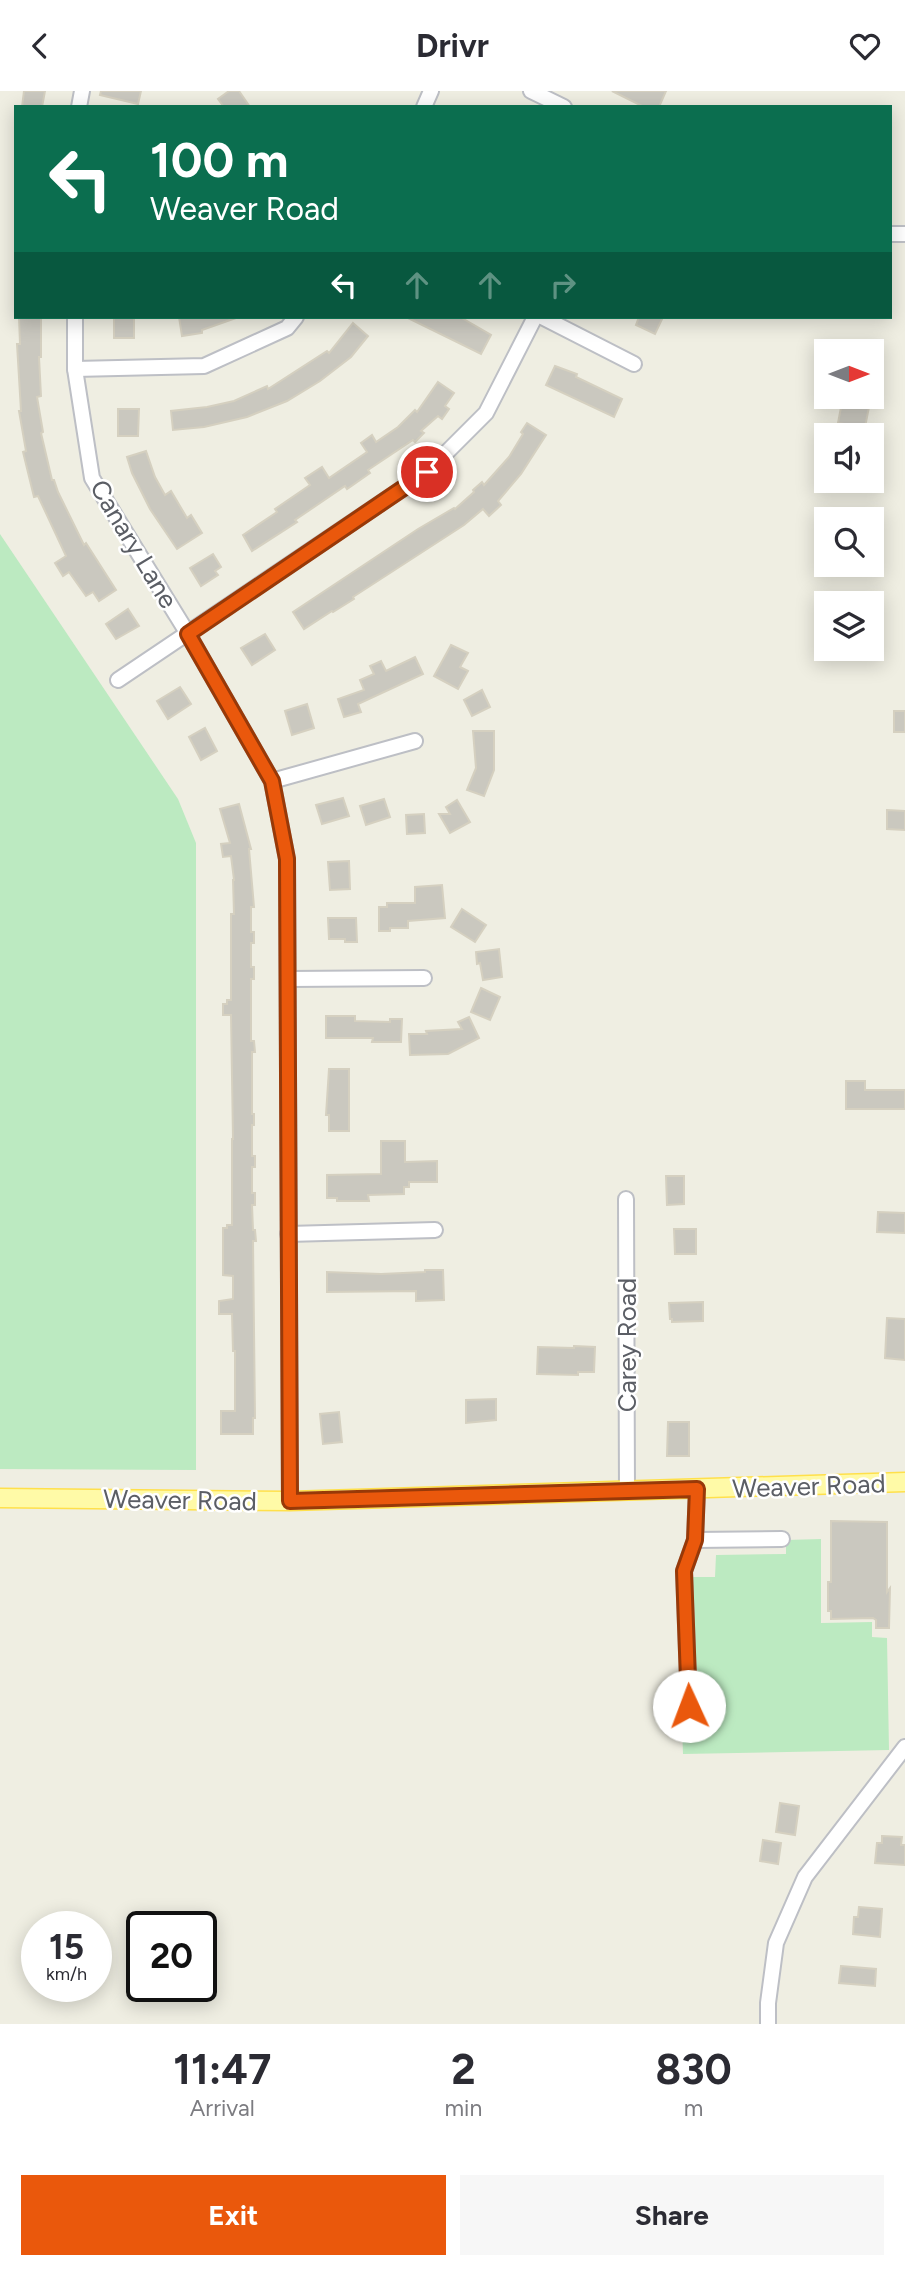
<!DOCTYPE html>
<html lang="en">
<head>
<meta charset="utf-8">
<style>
  :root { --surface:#fff; --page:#f7f7f7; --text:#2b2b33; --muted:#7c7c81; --accent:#ea580c }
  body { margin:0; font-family:Figtree,sans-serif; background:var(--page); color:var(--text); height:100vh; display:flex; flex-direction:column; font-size:26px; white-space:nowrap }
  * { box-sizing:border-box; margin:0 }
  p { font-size:23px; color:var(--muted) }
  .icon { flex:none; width:38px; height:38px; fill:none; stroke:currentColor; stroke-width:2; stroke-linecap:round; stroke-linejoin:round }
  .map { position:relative; height:1933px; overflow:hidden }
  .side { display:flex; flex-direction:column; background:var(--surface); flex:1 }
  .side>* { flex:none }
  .hud { position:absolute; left:14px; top:14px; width:878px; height:214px; border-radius:0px; box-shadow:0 4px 18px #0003; background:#0b6e4f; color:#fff; overflow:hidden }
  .needle { width:46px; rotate:90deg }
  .buttons { position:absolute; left:814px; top:248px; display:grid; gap:14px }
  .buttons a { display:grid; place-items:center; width:70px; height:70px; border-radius:0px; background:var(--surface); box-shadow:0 4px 18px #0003; font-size:35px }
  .speed { position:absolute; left:21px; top:1820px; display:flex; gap:14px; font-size:35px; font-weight:700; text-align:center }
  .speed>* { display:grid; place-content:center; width:91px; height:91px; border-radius:50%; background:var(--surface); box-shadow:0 4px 18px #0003; line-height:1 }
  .speed small { font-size:18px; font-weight:400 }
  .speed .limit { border:4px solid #111; border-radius:10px; background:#fff; color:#111 }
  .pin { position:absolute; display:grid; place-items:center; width:60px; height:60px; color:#fff; margin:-30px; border:4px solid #fff; border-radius:50%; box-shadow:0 2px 7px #0007 }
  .me { position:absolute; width:77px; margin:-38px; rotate:358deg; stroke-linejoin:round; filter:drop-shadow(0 0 5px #0008) }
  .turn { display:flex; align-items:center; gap:24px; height:147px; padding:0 21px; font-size:32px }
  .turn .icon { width:91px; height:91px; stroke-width:2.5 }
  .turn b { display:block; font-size:49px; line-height:60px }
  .lanes { display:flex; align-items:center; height:66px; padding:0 21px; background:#0003; justify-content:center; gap:35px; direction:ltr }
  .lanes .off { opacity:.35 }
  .eta { display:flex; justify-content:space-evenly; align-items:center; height:119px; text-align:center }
  .eta b { font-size:42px; font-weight:700; line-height:49px }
  .primary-button { display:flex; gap:14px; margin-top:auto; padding:14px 21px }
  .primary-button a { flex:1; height:80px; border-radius:0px; background:var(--accent); color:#fff; font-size:28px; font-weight:700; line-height:80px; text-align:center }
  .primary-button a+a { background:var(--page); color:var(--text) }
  header { display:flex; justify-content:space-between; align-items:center; height:91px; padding:0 21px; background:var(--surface); font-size:32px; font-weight:700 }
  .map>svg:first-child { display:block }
  .green { fill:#bceac1 }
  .building { fill:#cac8bf; stroke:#d5d0c0; stroke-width:2 }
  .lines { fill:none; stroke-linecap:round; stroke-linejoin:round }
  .minor-casing { stroke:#bdbfc5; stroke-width:18 }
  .major-casing { stroke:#ffe04b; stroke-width:21 }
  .minor { stroke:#fff; stroke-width:14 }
  .major { stroke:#fffaa7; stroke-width:18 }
  .route-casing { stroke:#983908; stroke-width:18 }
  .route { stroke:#ea580c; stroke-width:12 }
  .labels { text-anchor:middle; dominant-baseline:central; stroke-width:5; stroke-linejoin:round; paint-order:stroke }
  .street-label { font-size:26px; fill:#5b5e65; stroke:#fff }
</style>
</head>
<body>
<header><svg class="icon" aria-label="back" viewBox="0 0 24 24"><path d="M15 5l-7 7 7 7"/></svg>Drivr<svg class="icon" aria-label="heart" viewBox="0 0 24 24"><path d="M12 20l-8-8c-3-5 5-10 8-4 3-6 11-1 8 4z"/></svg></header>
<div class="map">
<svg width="905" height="1933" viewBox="0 0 905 1933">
  <rect width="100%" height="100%" fill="#efeee2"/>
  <!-- green -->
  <g class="green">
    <polygon points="0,443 178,708 196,752 196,1379 0,1378"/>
    <polygon points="821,1448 821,1532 872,1531 872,1546 887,1547 889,1659 683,1663 677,1486 715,1486 716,1464 786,1463 786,1449"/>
  </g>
  <!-- building -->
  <g class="building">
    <polygon points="24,0 45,0 42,16 22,16"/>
    <polygon points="101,0 141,0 138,13 100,4"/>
    <polygon points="229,0 239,0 250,16 224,16 218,8"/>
    <polygon points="612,0 666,0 659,16 644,16"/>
    <polygon points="19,226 41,226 41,266 39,266 41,305 37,306 43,341 41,342 52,389 54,389 58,401 84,454 86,452 116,499 99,510 93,501 86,505 69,481 63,485 55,472 66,465 38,405 34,406 23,361 26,360 19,320 21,320 17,253 20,253"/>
    <rect x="114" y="226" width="20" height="21"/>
    <polygon points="179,226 236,226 236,227 202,239 202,242 182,245"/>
    <polygon points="406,226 460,226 491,244 481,263"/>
    <polygon points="639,226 663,226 655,243 636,234"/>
    <polygon points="353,232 368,245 351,266 320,290 287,310 247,326 204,336 173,339 171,320 207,316 234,310 267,295 268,298 327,260 329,262"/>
    <polygon points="555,275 577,283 576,286 622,308 614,326 546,294"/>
    <polygon points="438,291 454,302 445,315 449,318 442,328 438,325 421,340 424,342 415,351 413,349 368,379 370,382 347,398 345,395 295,429 297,431 252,460 243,444 277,421 275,418 310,394 305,387 322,376 329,387 367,361 361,352 372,344 376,351 398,336 415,319 417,321"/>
    <polygon points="843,306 871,306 865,336 838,332"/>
    <polygon points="118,318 139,318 138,345 118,345"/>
    <polygon points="527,332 546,344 521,383 498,410 501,414 489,425 483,418 464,434 353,506 354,508 333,521 332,520 304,538 293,521 418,438 454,417 455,418 474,401 473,399 482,391 484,394 509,366 523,343 521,341"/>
    <polygon points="146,360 155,386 165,404 171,400 187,427 191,424 202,442 177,458 150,418 132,382 127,366"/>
    <polygon points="213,463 221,476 215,480 218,484 201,495 190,477"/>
    <polygon points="128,518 139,535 116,548 106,533"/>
    <polygon points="265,543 275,559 252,574 241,557"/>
    <polygon points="451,554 468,562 460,576 468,580 458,598 434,585"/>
    <polygon points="415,566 423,583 358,613 361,621 344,626 338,608 364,599 360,589 374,583 370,575 381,570 386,580"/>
    <polygon points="180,596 191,613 168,628 157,610"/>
    <polygon points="482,599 490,616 472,625 464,609"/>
    <polygon points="307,613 314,637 292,644 285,620"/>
    <rect x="894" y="620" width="11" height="21"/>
    <polygon points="205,637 217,660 201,669 189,646"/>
    <polygon points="473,640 494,640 494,679 484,705 467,699 476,677"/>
    <polygon points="343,707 349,725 322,733 316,714"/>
    <polygon points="384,708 390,726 366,734 360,715"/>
    <polygon points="457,709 470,731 450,742 439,723 450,723 446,716"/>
    <polygon points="239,713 251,758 249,758 254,816 251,816 251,841 254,841 254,852 251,852 251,876 254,876 254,888 251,888 251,950 254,950 255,961 252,961 252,1023 254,1023 254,1034 252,1034 252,1065 255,1065 255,1076 252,1076 252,1102 255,1102 255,1114 252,1114 253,1139 255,1139 256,1150 253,1150 255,1327 253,1327 253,1343 221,1343 221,1320 235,1320 235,1260 233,1260 232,1223 219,1223 219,1210 233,1208 233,1185 223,1184 223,1137 227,1137 227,1134 232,1134 232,1048 233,1048 231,924 223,924 223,913 227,913 227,909 231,909 231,823 234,823 233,789 234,789 231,765 223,766 221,753 230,752 220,718"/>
    <polygon points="887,719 905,720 905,739 887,738"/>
    <polygon points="424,723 425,742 407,743 406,724"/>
    <polygon points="349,770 350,798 330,799 328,771"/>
    <polygon points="442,794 445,827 408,830 408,837 390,837 390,840 379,840 379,816 387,816 387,812 415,812 415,796"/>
    <polygon points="462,818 486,834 475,851 451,836"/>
    <polygon points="328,827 356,827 357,851 345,851 345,848 329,848"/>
    <polygon points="499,858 502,886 483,889 480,872 477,873 476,861"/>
    <polygon points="481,897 500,906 490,929 471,921"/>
    <polygon points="326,925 355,925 355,930 390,931 390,928 402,928 401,951 372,951 373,947 326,947"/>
    <polygon points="469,926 479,947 448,963 410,964 409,943 427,943 426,940 462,938 458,931"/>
    <polygon points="329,978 349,978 349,1040 329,1040 329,1024 326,1024"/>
    <polygon points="846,990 865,990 865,999 905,999 905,1018 846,1018"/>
    <polygon points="381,1050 405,1050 405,1071 437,1070 437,1091 409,1091 409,1096 404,1096 404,1103 368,1104 369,1110 337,1110 337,1107 327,1107 327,1084 381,1083"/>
    <polygon points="666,1085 684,1085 684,1113 667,1114"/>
    <polygon points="878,1121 905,1122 905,1142 877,1141"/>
    <polygon points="674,1138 696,1138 696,1163 675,1163"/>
    <polygon points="425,1179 443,1179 444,1209 416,1210 416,1200 327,1201 327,1181 381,1183 425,1181"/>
    <polygon points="703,1211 703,1230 672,1231 672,1228 670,1228 669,1212"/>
    <polygon points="887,1227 905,1228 905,1269 885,1267"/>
    <polygon points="574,1255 595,1256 594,1281 578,1281 578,1284 537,1283 538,1256 574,1257"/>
    <polygon points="496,1308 496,1329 466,1332 466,1309"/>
    <polygon points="339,1321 342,1351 323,1353 320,1323"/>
    <polygon points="668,1331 689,1331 689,1365 667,1365"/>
    <polygon points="831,1430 887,1431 887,1501 890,1497 889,1537 876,1537 876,1529 873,1527 831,1528 831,1520 828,1520 828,1491 831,1491"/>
    <polygon points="780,1712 799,1715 795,1744 776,1741"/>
    <polygon points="882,1745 902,1746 901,1754 905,1754 905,1774 875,1772 877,1752 882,1752"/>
    <polygon points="763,1749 781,1752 778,1773 760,1770"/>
    <polygon points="859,1816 882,1818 880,1846 853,1843 854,1826 858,1826"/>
    <polygon points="841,1875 876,1878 875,1895 839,1892"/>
  </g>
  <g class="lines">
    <!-- minor casing -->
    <g class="minor-casing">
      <g id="minor">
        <polyline points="531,0 564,16"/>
        <polyline points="79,16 82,0"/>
        <polyline points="424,16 431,0"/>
        <polyline points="891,143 905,143"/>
        <polyline points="75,226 75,278 92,387 188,543 272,690 287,768 290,1410"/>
        <polyline points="542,226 634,273"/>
        <polyline points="75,278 204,275 287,237 296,226"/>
        <polyline points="118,589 427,381 486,322 535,226"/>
        <polyline points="272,690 415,650"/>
        <polyline points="289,888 424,887"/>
        <polyline points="626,1108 627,1401"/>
        <polyline points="288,1143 435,1139"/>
        <polyline points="697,1398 695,1449 782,1448"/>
        <polyline points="689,1615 684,1480 695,1449"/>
        <polyline points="768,1933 768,1912 776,1852 805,1786 905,1656"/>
      </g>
    </g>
    <!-- major casing -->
    <g class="major-casing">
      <polyline id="major" points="0,1407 290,1410 905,1391"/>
    </g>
    <!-- minor -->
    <use href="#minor" class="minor"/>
    <!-- major -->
    <use href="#major" class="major"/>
  </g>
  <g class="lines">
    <!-- route casing -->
    <g class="route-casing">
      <polyline id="route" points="427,381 188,543 272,690 287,768 290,1410 697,1398 695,1449 684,1480 689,1615"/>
    </g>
    <!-- route -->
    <use href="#route" class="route"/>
  </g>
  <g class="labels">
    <!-- street labels -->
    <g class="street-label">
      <text transform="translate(134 453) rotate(59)">Canary Lane</text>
      <text transform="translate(627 1254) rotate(-90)">Carey Road</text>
      <text transform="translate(809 1395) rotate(-2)">Weaver Road</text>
      <text transform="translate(180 1409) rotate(1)">Weaver Road</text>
    </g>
  </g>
</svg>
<div class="buttons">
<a><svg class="needle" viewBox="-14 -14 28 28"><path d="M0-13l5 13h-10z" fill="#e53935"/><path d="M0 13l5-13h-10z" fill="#7c7c81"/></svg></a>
<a><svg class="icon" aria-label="sound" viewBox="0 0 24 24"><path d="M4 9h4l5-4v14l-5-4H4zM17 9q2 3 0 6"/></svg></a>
<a><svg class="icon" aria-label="search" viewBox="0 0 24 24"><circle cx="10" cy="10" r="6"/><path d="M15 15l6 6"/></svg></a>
<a><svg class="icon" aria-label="layers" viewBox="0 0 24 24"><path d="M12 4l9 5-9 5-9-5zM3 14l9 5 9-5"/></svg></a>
</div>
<div class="speed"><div>15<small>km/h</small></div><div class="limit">20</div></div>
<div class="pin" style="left:427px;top:381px;background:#d93025"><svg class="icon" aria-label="arrive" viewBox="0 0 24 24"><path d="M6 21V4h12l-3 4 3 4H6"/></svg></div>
<svg class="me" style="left:689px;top:1615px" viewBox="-20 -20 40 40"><circle r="19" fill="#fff"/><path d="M0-13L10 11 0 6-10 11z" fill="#ea580c"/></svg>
<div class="hud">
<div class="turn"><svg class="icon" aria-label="left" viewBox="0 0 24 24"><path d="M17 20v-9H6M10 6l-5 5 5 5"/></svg><div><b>100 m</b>Weaver Road</div></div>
<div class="lanes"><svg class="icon" aria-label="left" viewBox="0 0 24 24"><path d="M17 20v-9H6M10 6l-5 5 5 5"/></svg><svg class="icon off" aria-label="ahead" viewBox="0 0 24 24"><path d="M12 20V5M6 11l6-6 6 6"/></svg><svg class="icon off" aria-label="ahead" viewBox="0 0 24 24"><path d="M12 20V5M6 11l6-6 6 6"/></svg><svg class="icon off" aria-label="right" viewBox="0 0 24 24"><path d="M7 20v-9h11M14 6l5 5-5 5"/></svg></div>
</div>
</div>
<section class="side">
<div class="eta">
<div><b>11:47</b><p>Arrival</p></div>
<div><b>2</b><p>min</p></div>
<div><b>830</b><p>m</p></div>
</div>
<div class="primary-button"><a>Exit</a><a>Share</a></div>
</section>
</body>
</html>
